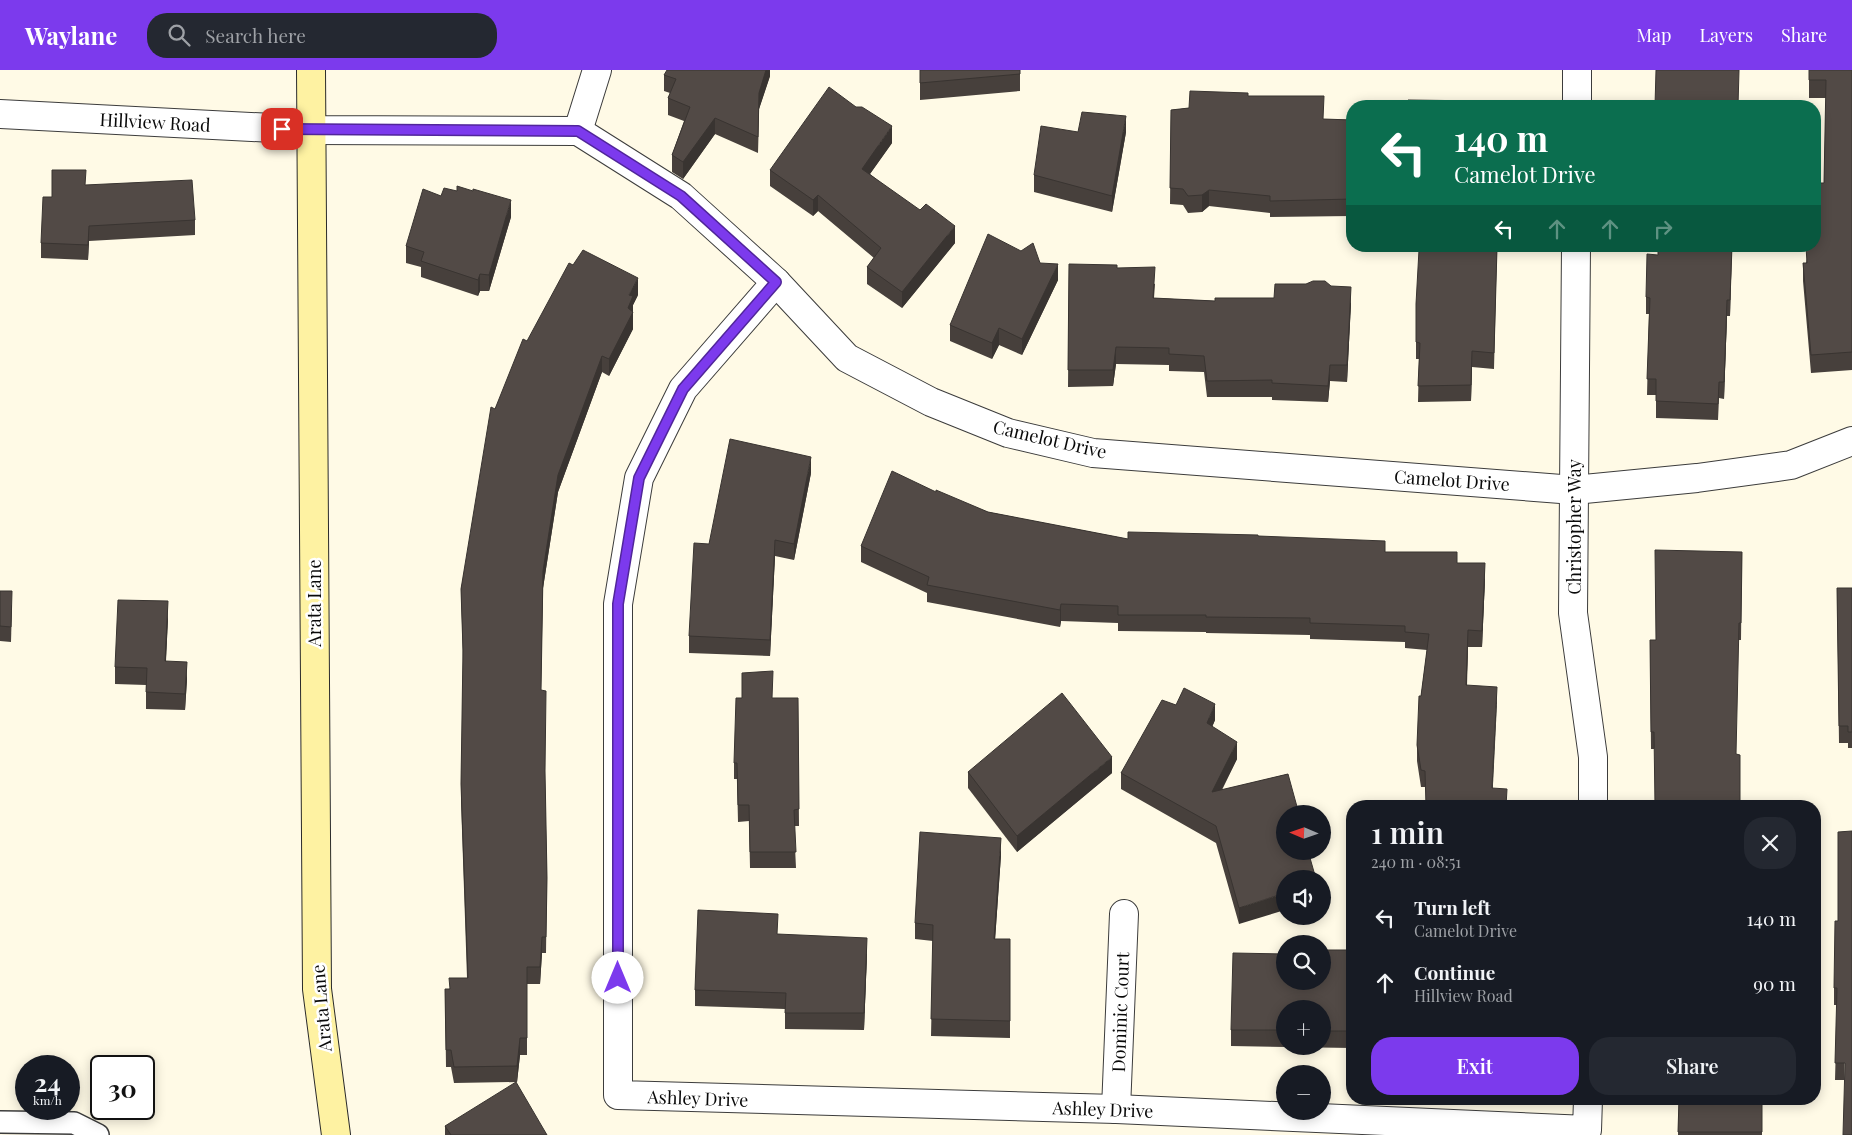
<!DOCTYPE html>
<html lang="en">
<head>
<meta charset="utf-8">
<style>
  :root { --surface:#171b24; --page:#242831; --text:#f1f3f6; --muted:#9ea1a6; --accent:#7c3aed }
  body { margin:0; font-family:"Playfair Display",serif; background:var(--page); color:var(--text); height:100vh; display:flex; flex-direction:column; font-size:19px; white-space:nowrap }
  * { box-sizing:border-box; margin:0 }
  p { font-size:16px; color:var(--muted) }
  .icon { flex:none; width:28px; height:28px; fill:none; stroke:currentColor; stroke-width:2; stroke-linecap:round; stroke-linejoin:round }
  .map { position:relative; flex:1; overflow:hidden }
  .drawer { position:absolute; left:1346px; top:730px; width:475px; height:305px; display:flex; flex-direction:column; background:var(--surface); border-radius:20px; box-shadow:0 2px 12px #0003 }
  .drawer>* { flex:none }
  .banner { position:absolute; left:1346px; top:30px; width:475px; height:152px; border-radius:20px; box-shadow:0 2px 12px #0003; background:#0b6e4f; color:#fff; overflow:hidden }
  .needle { width:32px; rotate:272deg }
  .tools { position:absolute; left:1276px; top:735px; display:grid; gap:10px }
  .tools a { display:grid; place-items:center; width:55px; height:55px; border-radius:50%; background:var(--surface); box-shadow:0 2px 12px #0003; font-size:25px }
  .speed { position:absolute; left:15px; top:985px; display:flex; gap:10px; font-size:25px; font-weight:700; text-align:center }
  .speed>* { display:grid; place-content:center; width:65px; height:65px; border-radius:50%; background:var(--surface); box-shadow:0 2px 12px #0003; line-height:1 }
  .speed small { font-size:12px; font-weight:400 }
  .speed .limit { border:2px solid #111; border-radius:8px; background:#fff; color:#111 }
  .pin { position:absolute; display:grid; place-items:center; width:42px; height:42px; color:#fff; margin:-21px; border-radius:10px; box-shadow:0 2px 8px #0006 }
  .me { position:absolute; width:55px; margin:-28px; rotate:0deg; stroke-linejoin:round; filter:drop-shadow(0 0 4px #0008) }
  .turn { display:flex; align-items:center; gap:18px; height:105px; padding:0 25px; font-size:22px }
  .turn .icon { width:65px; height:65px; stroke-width:2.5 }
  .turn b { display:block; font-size:35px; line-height:42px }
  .lanes { display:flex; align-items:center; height:48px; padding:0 25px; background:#0003; justify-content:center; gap:25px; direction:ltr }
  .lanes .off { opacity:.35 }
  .round { display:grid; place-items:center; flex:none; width:52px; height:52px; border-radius:20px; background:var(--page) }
  .summary { display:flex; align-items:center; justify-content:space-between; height:85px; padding:0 25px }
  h1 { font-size:30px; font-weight:600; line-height:38px }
  .primary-button { display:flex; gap:10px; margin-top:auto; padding:10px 25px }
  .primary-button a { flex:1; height:58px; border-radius:20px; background:var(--accent); color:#fff; font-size:20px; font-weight:600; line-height:58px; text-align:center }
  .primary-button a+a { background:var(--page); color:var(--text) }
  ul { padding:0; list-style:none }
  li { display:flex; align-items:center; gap:15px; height:65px; padding:0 25px }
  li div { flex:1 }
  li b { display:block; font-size:19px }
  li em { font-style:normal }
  header { display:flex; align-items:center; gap:30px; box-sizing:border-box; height:70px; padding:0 25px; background:var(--accent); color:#fff }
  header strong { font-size:24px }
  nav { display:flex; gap:28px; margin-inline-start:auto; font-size:18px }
  .search { width:350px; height:45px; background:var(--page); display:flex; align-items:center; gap:12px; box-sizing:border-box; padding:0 18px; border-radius:20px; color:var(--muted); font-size:19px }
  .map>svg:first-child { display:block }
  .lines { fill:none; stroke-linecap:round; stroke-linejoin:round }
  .lane-casing { stroke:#3c3c3c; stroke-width:24 }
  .street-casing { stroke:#3c3c3c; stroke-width:30 }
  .secondary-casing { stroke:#2b2b2b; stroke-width:30 }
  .lane { stroke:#fff; stroke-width:21 }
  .street { stroke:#fff; stroke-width:28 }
  .secondary { stroke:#fef2a2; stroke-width:28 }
  .wall { fill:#47403c; fill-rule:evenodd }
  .shaded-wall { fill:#393431 }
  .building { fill:#524a46; stroke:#393431 }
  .route-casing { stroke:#51269a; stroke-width:12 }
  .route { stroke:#7c3aed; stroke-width:9 }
  .labels { text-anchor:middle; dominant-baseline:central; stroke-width:5; stroke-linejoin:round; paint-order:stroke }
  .street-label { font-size:18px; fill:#090909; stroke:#fff }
</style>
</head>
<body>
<header>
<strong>Waylane</strong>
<div class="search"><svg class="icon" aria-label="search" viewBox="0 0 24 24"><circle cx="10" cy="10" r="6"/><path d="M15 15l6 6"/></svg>Search here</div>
<nav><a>Map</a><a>Layers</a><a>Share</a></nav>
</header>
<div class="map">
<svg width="1852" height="1065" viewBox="0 0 1852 1065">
  <rect width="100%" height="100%" fill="#fffae6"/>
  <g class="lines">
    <!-- lane casing -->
    <g class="lane-casing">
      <polyline id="lane" points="0,1052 74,1053 98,1065"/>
    </g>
    <!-- street casing -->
    <g class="street-casing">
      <g id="street">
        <polyline points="1577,36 1577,0"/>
        <polyline points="0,44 311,60 578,61 681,126 776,212 847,288 931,332 1008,363 1093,383 1574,420 1697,408 1791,395 1852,371"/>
        <polyline points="578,61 597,0"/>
        <polyline points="1576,176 1573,543 1593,687 1593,736"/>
        <polyline points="776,212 683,319 639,408 618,534 618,1025 1116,1039 1587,1060 1588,1029"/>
        <polyline points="1116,1039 1124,844"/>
      </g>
    </g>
    <!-- secondary casing -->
    <g class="secondary-casing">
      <polyline id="secondary" points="311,0 317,919 336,1065"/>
    </g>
    <!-- lane -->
    <use href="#lane" class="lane"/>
    <!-- street -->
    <use href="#street" class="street"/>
    <!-- secondary -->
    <use href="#secondary" class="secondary"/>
  </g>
  <!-- wall -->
  <g class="wall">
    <polygon points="770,0 770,6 759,39 758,83 715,64 683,109 672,102 672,85 684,51 668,45 668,28 670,23 664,21 664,5"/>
    <polygon points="920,0 1020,0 1020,21 920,30"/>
    <polygon points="1809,0 1852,0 1852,300 1811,303 1803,211 1803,193 1806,193 1824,113 1826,28 1809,28"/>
    <polygon points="1248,26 1323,49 1352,50 1352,146 1270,147 1270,143 1209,136 1202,142 1188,143 1183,135 1170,134 1171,40 1189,38"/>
    <polygon points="1078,62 1126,62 1112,142 1034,122 1034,105"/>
    <polygon points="892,73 870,104 955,173 902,238 867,214 867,197 874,188 818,141 813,146 770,116 770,100"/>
    <polygon points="86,115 195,150 195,165 89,171 88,190 41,188 41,173 52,127"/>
    <polygon points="441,126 511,147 489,221 480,221 478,226 421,207 421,197 406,193 406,176"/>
    <polygon points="1732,176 1730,246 1727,246 1724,329 1719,328 1718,350 1656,348 1656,325 1647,325 1649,244 1646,244 1646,227 1658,185"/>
    <polygon points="1489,178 1497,178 1494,299 1472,297 1471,331 1418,332 1419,289 1416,289 1416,234 1424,181"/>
    <polygon points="1040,193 1058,210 1022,285 999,275 992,289 950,271 950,255"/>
    <polygon points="1069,194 1117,198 1155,214 1154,228 1215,231 1351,233 1347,312 1330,311 1328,332 1272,330 1272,327 1207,327 1204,302 1169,301 1169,295 1116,294 1113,316 1068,317"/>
    <polygon points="638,225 633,235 633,259 609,306 602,302 558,422 543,518 541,620 545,709 547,808 546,883 542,883 540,914 527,914 527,985 520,985 517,1012 454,1013 451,997 446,997 445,919 449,919 467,908 461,731 463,591 461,519 495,339 527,271"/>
    <polygon points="811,403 794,490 775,486 770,586 689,583 689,566 709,474"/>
    <polygon points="936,422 988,442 1128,469 1258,466 1385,482 1457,493 1485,509 1482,577 1468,577 1467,616 1497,633 1425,717 1421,717 1417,691 1417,675 1421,626 1427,580 1405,578 1405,572 1310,569 1310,565 1206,563 1206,562 1118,561 1118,553 1061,551 1060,557 927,532 927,523 861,492 861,476"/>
    <polygon points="1742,482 1741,570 1739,570 1654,679 1651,679 1650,570 1656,570"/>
    <polygon points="1837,518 1852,518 1852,678 1848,678 1848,673 1839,673"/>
    <polygon points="0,521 12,536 11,572 0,571"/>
    <polygon points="168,548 166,591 187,609 185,640 146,639 146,615 115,614 115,597"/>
    <polygon points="773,628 798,628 799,756 794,756 796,798 750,798 749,751 738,752 737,709 734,709 734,693"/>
    <polygon points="1176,635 1215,650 1212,657 1237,689 1222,720 1288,704 1239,854 1216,773 1121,719 1121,703"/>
    <polygon points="968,702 1112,703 1017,782 968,718"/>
    <polygon points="1852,761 1844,1010 1835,1010 1837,935 1834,935 1834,918 1838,851"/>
    <polygon points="1001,785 995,869 1010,869 1010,968 931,966 933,871 915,869 915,853"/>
    <polygon points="778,864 867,884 864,960 785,959 785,939 695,936 695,920"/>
    <path d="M 1352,880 L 1352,978 L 1231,976 L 1231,960 L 1325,885 ZM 1285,939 L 1322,939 L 1322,976 L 1285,976 Z"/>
    <polygon points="1679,1029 1762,1029 1762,1065 1678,1065"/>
    <polygon points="445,1056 547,1065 445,1065"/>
  </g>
  <!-- shaded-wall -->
  <g class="shaded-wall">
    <polygon points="766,0 770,0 770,6 759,39 758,83 759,23"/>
    <polygon points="1126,46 1126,62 1112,142 1112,126"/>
    <polygon points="715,48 715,64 683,109 683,92"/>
    <polygon points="892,56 892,73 862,115 862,99"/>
    <polygon points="1209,120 1209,136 1202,142 1202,125"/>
    <polygon points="818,125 818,141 813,146 813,130"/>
    <polygon points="511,130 511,147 489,221 489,205"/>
    <polygon points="89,156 89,171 88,190 88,175"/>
    <polygon points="955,156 955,173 902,238 902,222"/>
    <polygon points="1732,176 1730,246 1730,230"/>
    <polygon points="1058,194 1058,210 1022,285 1022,269"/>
    <polygon points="480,204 480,221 478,226 478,210"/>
    <polygon points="638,208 638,225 633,235 633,259 609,306 609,289 629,225"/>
    <polygon points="1351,217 1351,233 1347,312 1347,295"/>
    <polygon points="1727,230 1727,246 1724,329 1724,312"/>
    <polygon points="999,258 999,275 992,289 992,273"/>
    <polygon points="1116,277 1116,294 1113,316 1113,300"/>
    <polygon points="1472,281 1472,297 1471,331 1471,315"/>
    <polygon points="602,286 602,302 558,422 543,518 543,501 558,405"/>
    <polygon points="1330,295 1330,311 1328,332 1328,316"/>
    <polygon points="811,387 811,403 794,490 794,474"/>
    <polygon points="775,470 775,486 770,586 770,570"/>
    <polygon points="1485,493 1485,509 1482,577 1482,561"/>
    <polygon points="168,531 168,548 165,607 165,591"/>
    <polygon points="1061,534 1061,551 1060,557 1060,540"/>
    <polygon points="1468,560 1468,577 1466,632 1466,615"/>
    <polygon points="187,592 187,609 185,640 185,624"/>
    <polygon points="1497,617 1497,633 1492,735 1492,718"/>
    <polygon points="1215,634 1215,650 1207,669 1207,653"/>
    <polygon points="1237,672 1237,689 1212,738 1212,722"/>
    <polygon points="1112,687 1112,703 1017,782 1017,766"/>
    <polygon points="1001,768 1001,785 994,885 994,869"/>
    <polygon points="1285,823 1285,840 1239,854 1239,838"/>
    <polygon points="542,867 542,883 540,914 540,897"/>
    <polygon points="867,868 867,884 864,960 864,943"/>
    <polygon points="520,968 520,985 517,1012 517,996"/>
  </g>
  <!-- building -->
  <g class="building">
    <polygon points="667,0 766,0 759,23 758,67 715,48 683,92 672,85 690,37 668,28 676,9 664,5"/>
    <polygon points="920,0 1020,0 1020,4 920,13"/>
    <polygon points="1656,0 1739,0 1738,36 1655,36"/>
    <polygon points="1809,0 1852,0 1852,282 1811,285 1803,193 1807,193 1806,176 1815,176 1815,113 1824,113 1826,10 1809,10"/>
    <polygon points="829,17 856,37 862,37 892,56 862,99 920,140 926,134 955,156 902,222 867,197 881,178 818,125 813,130 770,100"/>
    <polygon points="1190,21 1248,23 1248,26 1324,26 1323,49 1352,50 1352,129 1270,131 1270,126 1209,120 1202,125 1188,126 1183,119 1170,118 1171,40 1189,38"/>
    <polygon points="1408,30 1482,31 1484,36 1408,36"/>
    <polygon points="1082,42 1126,46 1112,126 1034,105 1041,56 1078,62"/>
    <polygon points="52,100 86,100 85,115 192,110 195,150 89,156 88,175 41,173 43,127 52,127"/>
    <polygon points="457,116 473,121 473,119 511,130 489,205 480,204 478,210 421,191 424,182 406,176 423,119 441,126 444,118 457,121"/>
    <polygon points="988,164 1021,181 1033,173 1040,193 1058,194 1022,269 999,258 992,273 950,255"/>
    <polygon points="1424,176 1489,176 1489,178 1497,178 1494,283 1472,281 1471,315 1418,316 1420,273 1416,272 1416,234 1419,180 1424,181"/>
    <polygon points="1658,176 1732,176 1730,230 1727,230 1724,312 1719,312 1718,334 1656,331 1656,309 1647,309 1650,228 1646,227 1647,184 1658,185"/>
    <polygon points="583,180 638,208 629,225 633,226 628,238 633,242 609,289 602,286 558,405 543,501 541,620 546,621 545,701 547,808 546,867 542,867 540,897 527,897 527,968 520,968 517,996 454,997 451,980 446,980 445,919 450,919 449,908 468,908 461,714 463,580 461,519 491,337 495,339 523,269 527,271 569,193 573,195"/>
    <polygon points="1069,194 1117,195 1117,198 1155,197 1153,228 1215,231 1215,228 1274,228 1275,214 1306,214 1313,211 1325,211 1331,216 1351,217 1347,295 1330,295 1328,316 1272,313 1272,310 1207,311 1204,286 1169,284 1169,278 1116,277 1113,300 1068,300"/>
    <polygon points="730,369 811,387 794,474 775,470 770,570 689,566 694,473 709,474"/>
    <polygon points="892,401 936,422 936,420 988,442 1128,469 1128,462 1258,465 1258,466 1385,471 1385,482 1457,482 1457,493 1485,493 1482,561 1468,560 1466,615 1497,617 1492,718 1507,719 1506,736 1426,736 1425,701 1421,700 1417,675 1419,626 1421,626 1429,564 1405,562 1405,556 1310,553 1310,548 1206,547 1206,545 1118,545 1118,536 1061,534 1060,540 927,515 929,507 861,476"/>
    <polygon points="1655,480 1742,482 1741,553 1739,553 1736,684 1740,685 1740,736 1655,736 1654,662 1651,662 1650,570 1656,570"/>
    <polygon points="1837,518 1852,518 1852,662 1848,662 1848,656 1839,656"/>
    <polygon points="0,521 12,521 11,557 0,556"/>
    <polygon points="118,530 168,531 165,591 187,592 185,624 146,622 147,598 115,597"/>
    <polygon points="773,601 772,628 798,628 799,739 794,740 796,782 750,782 749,735 738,735 737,693 734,693 736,628 742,628 742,603"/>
    <polygon points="1184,618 1215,634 1207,653 1237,672 1212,722 1288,704 1299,744 1285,744 1285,781 1308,781 1316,809 1285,809 1285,823 1239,838 1216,756 1121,703 1162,630 1176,635"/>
    <polygon points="1062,623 1112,687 1017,766 968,702"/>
    <polygon points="1852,761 1852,1065 1843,1065 1845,993 1835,993 1837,918 1834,918 1835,851 1838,851 1838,762"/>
    <polygon points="920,762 1001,768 994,869 1010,869 1010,951 931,949 933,855 915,853"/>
    <polygon points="698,840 778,844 777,864 867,868 864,943 785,943 786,923 695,920"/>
    <polygon points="1326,880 1352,880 1352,961 1322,961 1322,939 1285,939 1285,960 1231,960 1233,883 1285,884 1285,911 1322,911 1322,885 1325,885"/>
    <polygon points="516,1012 547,1065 451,1065 445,1056"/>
    <polygon points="1679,1029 1762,1029 1762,1062 1678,1062"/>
  </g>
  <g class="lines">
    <!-- route casing -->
    <g class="route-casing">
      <polyline id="route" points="282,59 578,61 681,126 776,212 683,319 639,408 618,534 618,908"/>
    </g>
    <!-- route -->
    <use href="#route" class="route"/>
  </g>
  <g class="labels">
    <!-- street labels -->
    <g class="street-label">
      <text transform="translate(155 52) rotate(3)">Hillview Road</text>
      <text transform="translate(1050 369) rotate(13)">Camelot Drive</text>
      <text transform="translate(1452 410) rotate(4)">Camelot Drive</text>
      <text transform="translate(1574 457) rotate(-90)">Christopher Way</text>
      <text transform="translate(314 533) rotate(-90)">Arata Lane</text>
      <text transform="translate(321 938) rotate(-95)">Arata Lane</text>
      <text transform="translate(1120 942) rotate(-88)">Dominic Court</text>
      <text transform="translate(698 1028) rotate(2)">Ashley Drive</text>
      <text transform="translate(1103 1039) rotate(2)">Ashley Drive</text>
    </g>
  </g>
</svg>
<div class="tools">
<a><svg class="needle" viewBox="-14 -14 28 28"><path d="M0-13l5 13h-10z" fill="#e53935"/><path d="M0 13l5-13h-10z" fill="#9ea1a6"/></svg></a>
<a><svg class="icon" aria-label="sound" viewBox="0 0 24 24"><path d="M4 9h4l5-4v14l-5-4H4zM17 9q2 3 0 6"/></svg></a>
<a><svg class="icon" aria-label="search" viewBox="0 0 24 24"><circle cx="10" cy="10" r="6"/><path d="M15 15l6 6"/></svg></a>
<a>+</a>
<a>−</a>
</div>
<div class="speed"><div>24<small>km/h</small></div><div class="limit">30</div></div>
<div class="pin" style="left:282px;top:59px;background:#d93025"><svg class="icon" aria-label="arrive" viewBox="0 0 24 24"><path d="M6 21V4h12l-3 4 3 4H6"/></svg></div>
<svg class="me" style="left:618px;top:908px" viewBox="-20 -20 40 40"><circle r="19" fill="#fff"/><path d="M0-13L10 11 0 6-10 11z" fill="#7c3aed"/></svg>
<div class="banner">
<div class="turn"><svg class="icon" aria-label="left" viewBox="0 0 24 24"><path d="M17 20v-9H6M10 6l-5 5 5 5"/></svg><div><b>140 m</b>Camelot Drive</div></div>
<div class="lanes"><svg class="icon" aria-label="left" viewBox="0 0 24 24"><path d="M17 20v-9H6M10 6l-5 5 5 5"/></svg><svg class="icon off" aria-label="ahead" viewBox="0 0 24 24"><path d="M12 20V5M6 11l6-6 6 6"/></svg><svg class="icon off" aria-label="ahead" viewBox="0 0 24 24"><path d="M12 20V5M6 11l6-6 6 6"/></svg><svg class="icon off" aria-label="right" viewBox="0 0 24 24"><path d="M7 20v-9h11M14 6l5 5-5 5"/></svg></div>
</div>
<section class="drawer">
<div class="summary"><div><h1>1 min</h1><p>240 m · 08:51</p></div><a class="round"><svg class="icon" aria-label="close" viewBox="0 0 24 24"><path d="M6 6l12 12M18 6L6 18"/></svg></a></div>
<ul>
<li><svg class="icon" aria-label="left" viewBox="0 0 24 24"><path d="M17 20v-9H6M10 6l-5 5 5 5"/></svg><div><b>Turn left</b><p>Camelot Drive</p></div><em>140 m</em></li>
<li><svg class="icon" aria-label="ahead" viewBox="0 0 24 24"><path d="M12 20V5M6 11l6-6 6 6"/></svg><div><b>Continue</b><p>Hillview Road</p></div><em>90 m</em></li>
</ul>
<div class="primary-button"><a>Exit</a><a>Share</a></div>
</section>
</div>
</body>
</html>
